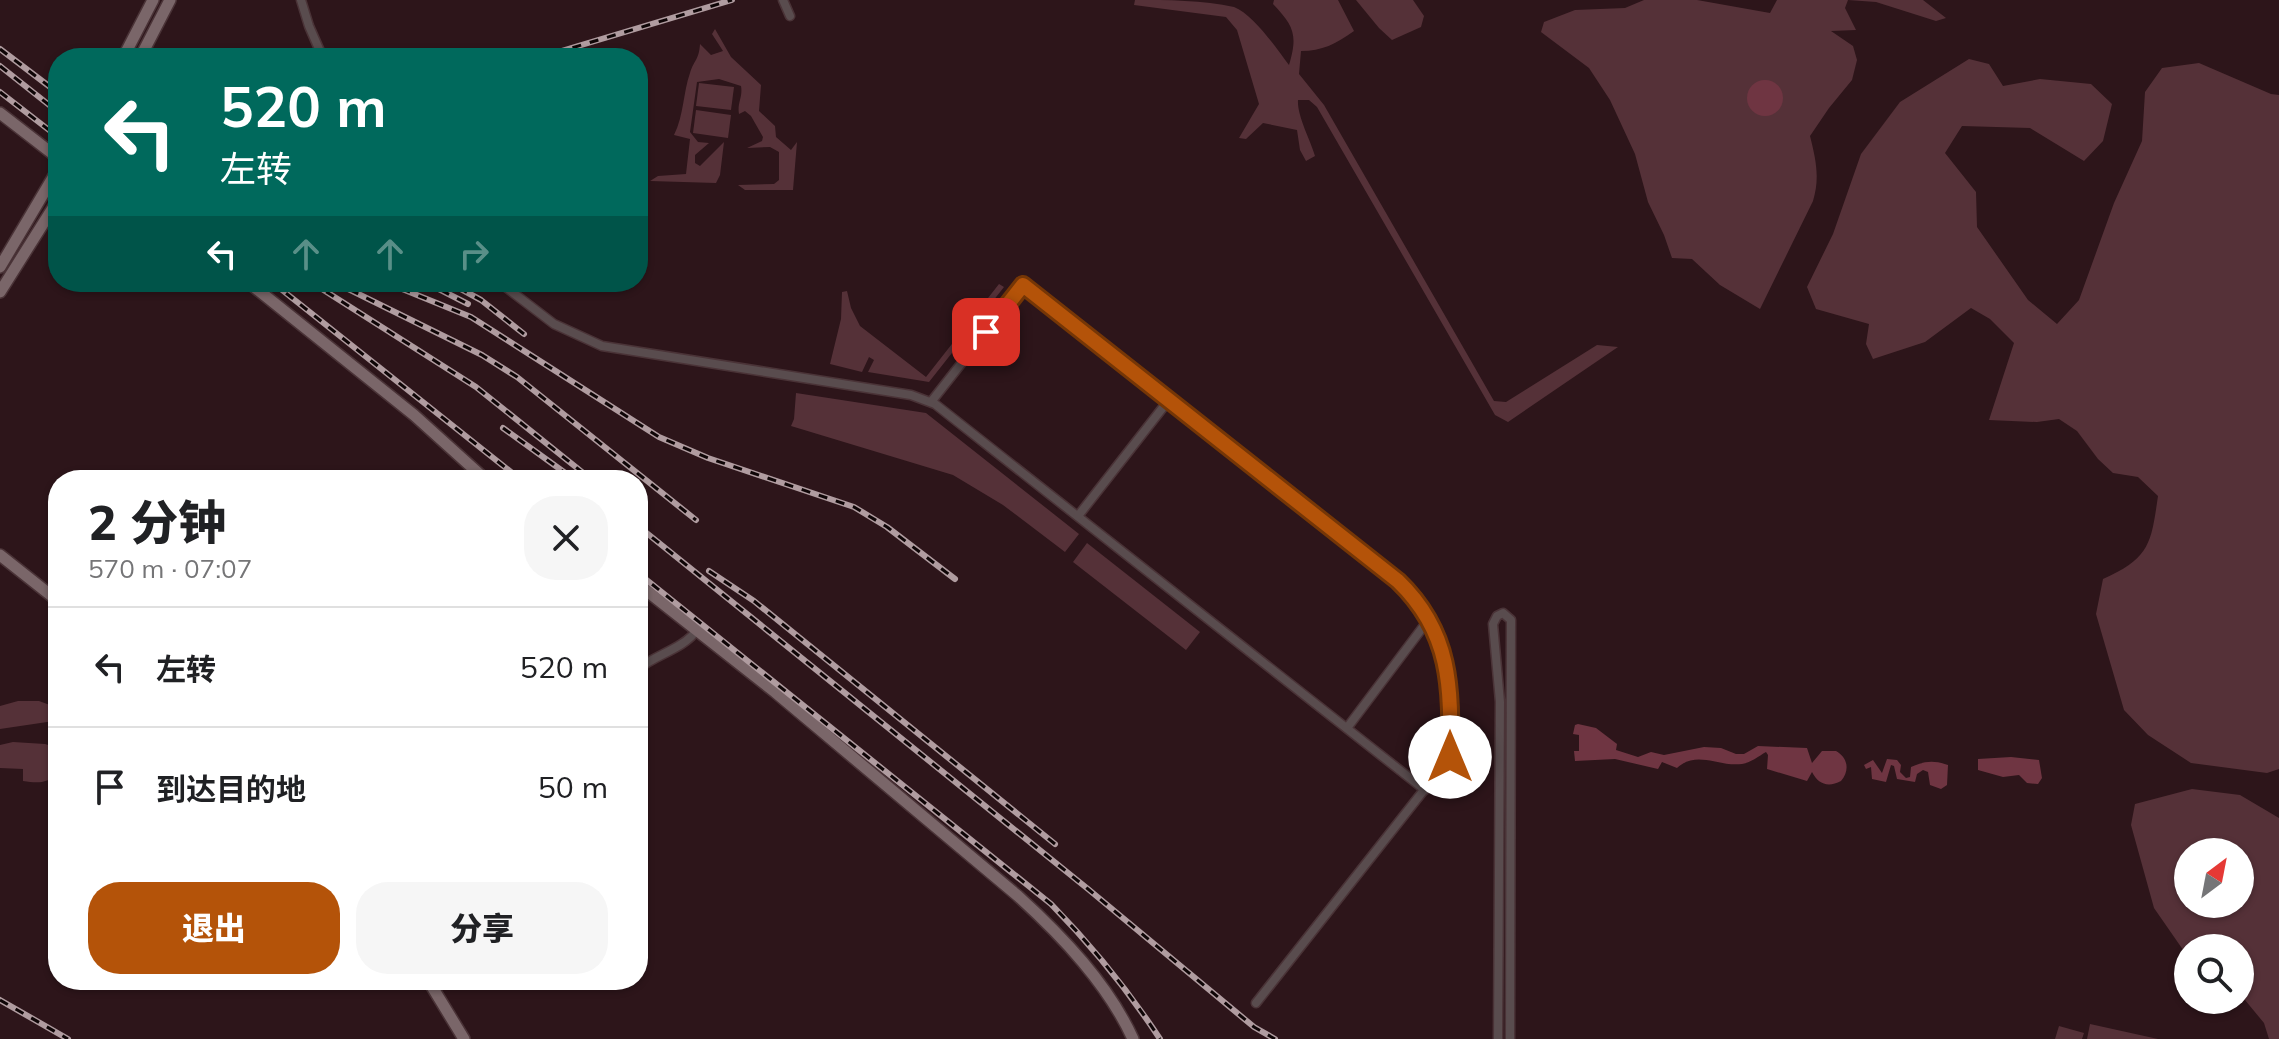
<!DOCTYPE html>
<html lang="zh">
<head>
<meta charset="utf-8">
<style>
  :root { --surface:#fff; --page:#f6f6f6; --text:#202124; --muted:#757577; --line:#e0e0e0; --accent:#b45309 }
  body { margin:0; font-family:Mulish,"Noto Sans SC",sans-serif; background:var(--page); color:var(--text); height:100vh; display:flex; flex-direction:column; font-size:30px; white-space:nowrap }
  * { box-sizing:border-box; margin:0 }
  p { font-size:26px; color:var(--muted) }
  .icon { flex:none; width:44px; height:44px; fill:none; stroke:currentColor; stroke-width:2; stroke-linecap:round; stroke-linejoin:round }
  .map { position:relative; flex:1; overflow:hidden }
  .panel { position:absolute; left:48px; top:470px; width:600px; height:520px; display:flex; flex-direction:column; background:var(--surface); border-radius:32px; box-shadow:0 2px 6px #0004 }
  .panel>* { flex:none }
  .guide { position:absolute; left:48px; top:48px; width:600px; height:244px; border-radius:32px; box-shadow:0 2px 6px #0004; background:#00695c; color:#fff; overflow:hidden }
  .needle { width:52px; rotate:32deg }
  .tools { position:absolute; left:2174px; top:838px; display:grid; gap:16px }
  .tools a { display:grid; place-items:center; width:80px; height:80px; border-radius:50%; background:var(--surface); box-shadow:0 2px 6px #0004; font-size:40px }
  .pin { position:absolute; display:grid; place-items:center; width:68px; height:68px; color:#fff; margin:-34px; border-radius:16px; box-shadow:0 4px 12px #0006 }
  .me { position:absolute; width:88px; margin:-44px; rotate:0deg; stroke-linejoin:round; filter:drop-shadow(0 0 6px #0008) }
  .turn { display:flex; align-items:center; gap:28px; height:168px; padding:0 40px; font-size:36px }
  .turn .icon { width:104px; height:104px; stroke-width:2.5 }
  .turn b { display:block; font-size:56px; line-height:68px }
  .lanes { display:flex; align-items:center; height:76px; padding:0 40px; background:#0003; justify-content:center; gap:40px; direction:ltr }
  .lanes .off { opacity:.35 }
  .round { display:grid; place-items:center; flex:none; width:84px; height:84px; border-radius:32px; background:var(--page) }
  .headline { display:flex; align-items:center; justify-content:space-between; height:136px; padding:0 40px }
  h1 { font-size:48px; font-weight:800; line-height:60px }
  .button { display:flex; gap:16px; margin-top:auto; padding:16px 40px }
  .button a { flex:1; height:92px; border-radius:32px; background:var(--accent); color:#fff; font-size:32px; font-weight:800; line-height:92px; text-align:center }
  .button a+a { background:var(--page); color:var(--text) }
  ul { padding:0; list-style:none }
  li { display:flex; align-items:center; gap:24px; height:120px; padding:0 40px; border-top:2px solid var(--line) }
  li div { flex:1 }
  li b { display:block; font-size:30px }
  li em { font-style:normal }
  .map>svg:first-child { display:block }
  .green { fill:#553138; fill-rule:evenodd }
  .water { fill:#6f3542 }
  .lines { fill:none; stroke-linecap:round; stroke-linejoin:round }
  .street-casing { stroke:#4a3337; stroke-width:11 }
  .secondary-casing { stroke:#4a3337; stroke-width:14 }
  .street { stroke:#594c4e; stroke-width:8 }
  .secondary { stroke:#7a6669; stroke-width:11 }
  .rail-casing { stroke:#b09ca0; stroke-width:6 }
  .rail { stroke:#0e0506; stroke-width:3; stroke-dasharray:9; stroke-linecap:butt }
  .route-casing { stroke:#753606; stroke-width:20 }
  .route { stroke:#b45309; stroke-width:14 }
</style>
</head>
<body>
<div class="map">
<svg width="2279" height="1039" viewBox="0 0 2279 1039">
  <rect width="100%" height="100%" fill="#2d151a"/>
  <!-- green -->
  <g class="green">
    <path d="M 1135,0 C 1166,0 1204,0 1234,7 C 1253,14 1277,49 1289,65 C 1298,35 1294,26 1273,4 L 1274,0 L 1338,0 L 1354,31 C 1336,44 1322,51 1301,51 L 1299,74 L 1324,105 L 1494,401 L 1506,402 L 1597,345 L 1618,347 L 1508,422 L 1495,415 L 1317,107 L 1309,100 L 1298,100 C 1297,116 1310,139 1315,156 L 1306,161 L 1300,150 L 1297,130 L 1263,123 L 1246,139 L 1239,138 L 1259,104 L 1237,30 L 1226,17 L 1134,5 Z"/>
    <polygon points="1356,0 1413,0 1424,16 1421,27 1392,40 1379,28"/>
    <path d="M 1644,0 L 1697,0 L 1770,13 L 1777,0 L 1923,0 L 1946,18 L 1936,21 L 1876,2 L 1848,0 L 1845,8 L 1856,30 L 1831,31 L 1853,46 L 1857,60 L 1852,80 L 1829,108 L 1810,136 C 1816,160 1820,178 1813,201 L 1760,309 L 1720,285 L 1692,259 L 1672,258 L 1664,235 L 1648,202 L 1635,154 L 1610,100 L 1589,68 L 1541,32 L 1544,22 L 1575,10 L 1625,8 Z"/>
    <path d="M 715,29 L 731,57 L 761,85 L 759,111 L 775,126 L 776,137 L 791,150 L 797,142 L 793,190 L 745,190 L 738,185 L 774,184 L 779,180 L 779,152 L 770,147 L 747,148 L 762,141 L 763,137 L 751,116 L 745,111 L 739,114 C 737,103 743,97 741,86 L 719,79 L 697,82 L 690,132 L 698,142 L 709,143 L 695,155 L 695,163 L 700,166 L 724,142 L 720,175 L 716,183 L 650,181 L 658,176 L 686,174 L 690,139 L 674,135 C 684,115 683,93 690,73 C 694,60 699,60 700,44 L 711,55 L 723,51 L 712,34 Z"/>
    <path d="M 1969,59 L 1989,64 L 2003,86 L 2040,79 L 2091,84 L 2112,104 L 2103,141 L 2084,161 L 2030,128 L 1962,126 L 1945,153 L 1976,192 L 1977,227 L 2028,300 L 2057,324 L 2079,300 L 2114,203 L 2142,141 L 2145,92 L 2162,68 L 2199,63 L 2271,94 L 2279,95 L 2279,769 L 2267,773 L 2191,763 L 2148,735 L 2124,710 L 2096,614 L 2103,579 C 2150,558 2151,544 2158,496 L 2138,477 L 2113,473 L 2098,459 L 2077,431 L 2059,419 L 2037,422 L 1989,420 L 2014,343 L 1990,319 L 1971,308 L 1925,342 L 1873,359 L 1866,344 L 1869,324 L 1816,309 L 1807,287 L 1833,234 L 1861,154 L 1900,102 Z"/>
    <polygon points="699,83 734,87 731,110 696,106"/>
    <polygon points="696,110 731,115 728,138 693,133"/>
    <polygon points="999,284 1004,287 929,382 868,372 874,360 869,357 862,372 830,364 841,319 842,292 847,291 851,308 860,326 926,377"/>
    <polygon points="796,393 926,413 1079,534 1065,552 1003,505 953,475 791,426 794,419"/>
    <polygon points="1087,543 1200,632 1186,650 1073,562"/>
    <polygon points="18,701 39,701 58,708 54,721 0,729 0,706"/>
    <path d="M 13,742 L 45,744 L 58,748 L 58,774 C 46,784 37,783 23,781 L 23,769 L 0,768 L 0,745 Z"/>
    <path d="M 2192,789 L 2240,795 L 2279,818 L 2279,1039 L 2269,1039 L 2264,1023 L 2245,1000 L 2215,1012 L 2209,1000 L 2240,1000 L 2240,948 L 2188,948 L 2188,957 L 2154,908 L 2131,825 L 2135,804 ZM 2188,852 L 2240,852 L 2240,904 L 2188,904 Z"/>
    <polygon points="2090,1024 2158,1039 2087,1039"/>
    <polygon points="2059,1026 2084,1033 2082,1039 2055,1039"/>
  </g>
  <!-- water -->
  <g class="water">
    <circle cx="1765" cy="98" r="18"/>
    <path d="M 1578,724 L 1596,728 L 1617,744 L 1616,750 L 1638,757 L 1651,752 L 1664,755 L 1704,747 L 1721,748 L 1736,754 L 1744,754 L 1758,746 L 1807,748 L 1812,763 L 1822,751 L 1836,751 C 1848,758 1850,770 1841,781 C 1828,788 1818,784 1812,772 L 1807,781 L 1767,769 L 1768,755 L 1766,752 C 1759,756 1750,763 1742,764 C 1718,767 1697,750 1677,768 L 1662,762 L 1658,769 L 1615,759 L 1575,761 L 1574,751 L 1579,751 L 1579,735 L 1573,734 L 1575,725 Z"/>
    <polygon points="2011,757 2039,760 2042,778 2038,784 2027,783 2019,775 2003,777 1978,770 1978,759"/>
    <path d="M 1887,759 L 1897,760 L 1901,765 L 1900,772 L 1906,778 L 1910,777 L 1911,767 C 1924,761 1934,760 1948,765 L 1947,785 L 1941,789 L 1930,785 L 1928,772 L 1923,770 L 1917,774 L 1915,782 L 1897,779 L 1894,766 L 1891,765 L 1886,782 L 1872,779 L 1871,767 L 1866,769 L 1864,765 L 1873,760 L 1882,773 Z"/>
  </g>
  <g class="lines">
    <!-- street casing -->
    <g class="street-casing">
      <g id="street">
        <polyline points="301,0 309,26 323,58"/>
        <polyline points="783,0 790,16"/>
        <polyline points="499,282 554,324 602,346 911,395 935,404 1425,790"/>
        <polyline points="931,402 1023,285 1398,581 1426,612 1443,652 1451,697 1450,757 1256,1003"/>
        <polyline points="1078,516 1168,401"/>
        <path d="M 638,669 C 657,654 683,649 697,630"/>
        <polyline points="1347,728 1429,619"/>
        <polyline points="1498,1039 1500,702 1493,624 1497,616 1503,613 1511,620 1510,1039"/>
      </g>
    </g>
    <!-- secondary casing -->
    <g class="secondary-casing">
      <g id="secondary">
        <polyline points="123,58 153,0"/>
        <polyline points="140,58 170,0"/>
        <polyline points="0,113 58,158"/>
        <polyline points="0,267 58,169"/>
        <polyline points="248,282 414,415 486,480"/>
        <polyline points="0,292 58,200"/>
        <polyline points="0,555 58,601"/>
        <path d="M 638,584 L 775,692 L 1018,896 C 1062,936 1108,984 1133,1039"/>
        <polyline points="428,980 464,1039"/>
      </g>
    </g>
    <!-- street -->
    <use href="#street" class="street"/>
    <!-- secondary -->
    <use href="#secondary" class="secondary"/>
    <!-- rail casing -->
    <g class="rail-casing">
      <g id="rail">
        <polyline points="0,49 58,93"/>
        <polyline points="538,58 732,0"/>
        <polyline points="0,66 58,112"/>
        <polyline points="0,92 58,137"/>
        <polyline points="272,282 521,480"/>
        <polyline points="311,282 476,387 592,480"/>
        <polyline points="334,282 482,355 517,377 696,520"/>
        <polyline points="385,282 471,317 659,437 708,458 854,507 887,527 955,579"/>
        <polyline points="425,282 468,304"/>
        <polyline points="459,288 481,300 524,334"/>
        <polyline points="503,428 575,480"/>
        <polyline points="638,526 1088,889 1254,1027 1275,1039"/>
        <polyline points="709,571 754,601 1055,844"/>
        <path d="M 638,573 L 1051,904 C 1092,946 1128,990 1160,1039"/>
        <polyline points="0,1000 68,1039"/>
      </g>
    </g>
    <!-- rail -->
    <use href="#rail" class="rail"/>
  </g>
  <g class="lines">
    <!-- route casing -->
    <g class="route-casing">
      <path id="route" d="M 986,332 L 1023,285 L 1398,581 C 1452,633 1451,688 1450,757"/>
    </g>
    <!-- route -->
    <use href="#route" class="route"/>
  </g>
</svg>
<div class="tools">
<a><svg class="needle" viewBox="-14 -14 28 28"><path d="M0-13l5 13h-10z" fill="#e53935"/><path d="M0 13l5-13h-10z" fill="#757577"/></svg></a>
<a><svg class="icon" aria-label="search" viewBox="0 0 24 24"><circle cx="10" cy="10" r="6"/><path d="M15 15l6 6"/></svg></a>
</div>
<div class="pin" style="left:986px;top:332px;background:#d93025"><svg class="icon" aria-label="arrive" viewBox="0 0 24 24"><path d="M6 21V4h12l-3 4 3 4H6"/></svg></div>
<svg class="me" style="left:1450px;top:757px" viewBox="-20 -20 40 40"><circle r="19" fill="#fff"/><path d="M0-13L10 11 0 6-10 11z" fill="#b45309"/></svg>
<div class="guide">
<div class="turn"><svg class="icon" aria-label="left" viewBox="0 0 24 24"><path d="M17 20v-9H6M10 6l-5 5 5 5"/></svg><div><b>520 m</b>左转</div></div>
<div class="lanes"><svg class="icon" aria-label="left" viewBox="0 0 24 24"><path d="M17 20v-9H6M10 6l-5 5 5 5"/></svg><svg class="icon off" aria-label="ahead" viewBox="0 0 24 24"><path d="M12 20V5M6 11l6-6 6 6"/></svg><svg class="icon off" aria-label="ahead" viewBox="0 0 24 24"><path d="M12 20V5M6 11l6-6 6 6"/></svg><svg class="icon off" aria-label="right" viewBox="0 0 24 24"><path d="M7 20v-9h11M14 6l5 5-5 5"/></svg></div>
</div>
<section class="panel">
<div class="headline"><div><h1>2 分钟</h1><p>570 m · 07:07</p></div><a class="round"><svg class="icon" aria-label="close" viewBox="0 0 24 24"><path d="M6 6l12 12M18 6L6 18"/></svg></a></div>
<ul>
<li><svg class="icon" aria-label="left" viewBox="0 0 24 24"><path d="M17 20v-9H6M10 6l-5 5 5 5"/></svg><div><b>左转</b></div><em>520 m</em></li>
<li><svg class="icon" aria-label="arrive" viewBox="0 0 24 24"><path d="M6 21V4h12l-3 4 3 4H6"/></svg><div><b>到达目的地</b></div><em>50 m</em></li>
</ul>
<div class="button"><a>退出</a><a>分享</a></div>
</section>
</div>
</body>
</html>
